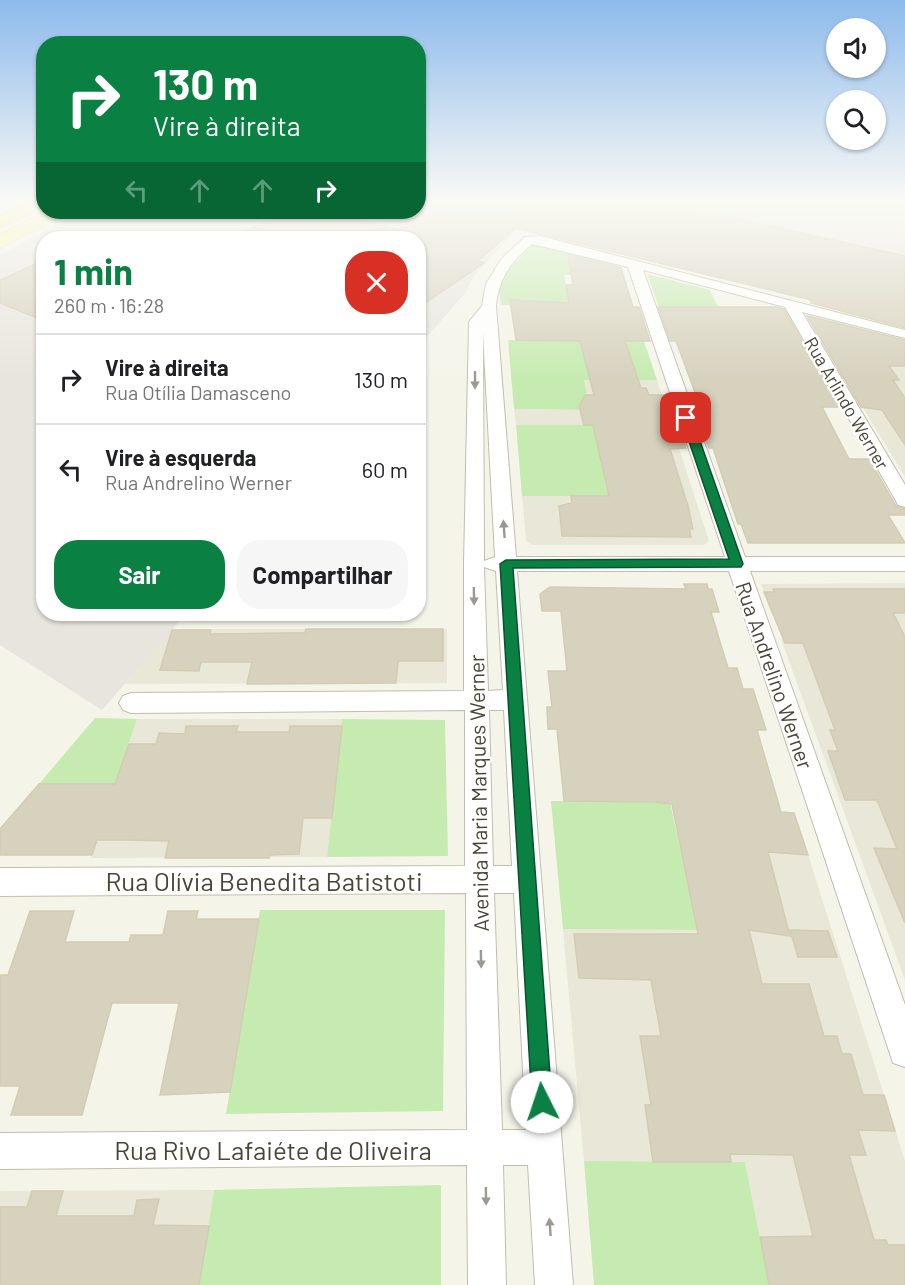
<!DOCTYPE html>
<html lang="pt">
<head>
<meta charset="utf-8">
<style>
  :root { --surface:#fff; --page:#f6f6f6; --text:#202124; --muted:#757577; --line:#e0e0e0; --accent:#0b8043 }
  body { margin:0; font-family:Barlow,sans-serif; background:var(--page); color:var(--text); height:100vh; display:flex; flex-direction:column; font-size:22px; white-space:nowrap }
  * { box-sizing:border-box; margin:0 }
  p { font-size:20px; color:var(--muted) }
  .icon { flex:none; width:33px; height:33px; fill:none; stroke:currentColor; stroke-width:2; stroke-linecap:round; stroke-linejoin:round }
  .map { position:relative; flex:1; overflow:hidden }
  .panel { position:absolute; left:36px; top:231px; width:390px; height:390px; display:flex; flex-direction:column; background:var(--surface); border-radius:24px; box-shadow:0 2px 4px #0004 }
  .panel>* { flex:none }
  .banner { position:absolute; left:36px; top:36px; width:390px; height:183px; border-radius:24px; box-shadow:0 2px 4px #0004; background:#0b8043; color:#fff; overflow:hidden }
  .fabs { position:absolute; left:826px; top:18px; display:grid; gap:12px }
  .fabs a { display:grid; place-items:center; width:60px; height:60px; border-radius:50%; background:var(--surface); box-shadow:0 2px 4px #0004; font-size:30px }
  .pin { position:absolute; display:grid; place-items:center; width:51px; height:51px; color:#fff; margin:-26px; border-radius:12px; box-shadow:0 3px 9px #0006 }
  .me { position:absolute; width:66px; margin:-33px; rotate:356deg; stroke-linejoin:round; filter:drop-shadow(0 0 4px #0008) }
  .turn { display:flex; align-items:center; gap:21px; height:126px; padding:0 18px; font-size:27px }
  .turn .icon { width:78px; height:78px; stroke-width:2.5 }
  .turn b { display:block; font-size:42px; line-height:51px }
  .lanes { display:flex; align-items:center; height:57px; padding:0 18px; background:#0003; justify-content:center; gap:30px; direction:ltr }
  .lanes .off { opacity:.35 }
  .round { display:grid; place-items:center; flex:none; width:63px; height:63px; border-radius:24px; background:var(--page) }
  .overview { display:flex; align-items:center; justify-content:space-between; height:102px; padding:0 18px }
  h1 { font-size:36px; font-weight:700; line-height:45px; color:var(--accent) }
  .action { display:flex; gap:12px; margin-top:auto; padding:12px 18px }
  .action a { flex:1; height:69px; border-radius:24px; background:var(--accent); color:#fff; font-size:24px; font-weight:700; line-height:69px; text-align:center }
  .action a+a { background:var(--page); color:var(--text) }
  ul { padding:0; list-style:none }
  li { display:flex; align-items:center; gap:18px; height:90px; padding:0 18px; border-top:2px solid var(--line) }
  li div { flex:1 }
  li b { display:block; font-size:22px }
  li em { font-style:normal }
  .map>svg:first-child { display:block }
  .residential { fill:#e9e7d7 }
  .industrial { fill:#e8e5de }
  .green { fill:#c6ebb1 }
  .building { fill:#d7d2be; stroke:#d3ccb1; stroke-width:1.5 }
  .lines { fill:none; stroke-linecap:round; stroke-linejoin:round }
  .street-casing { stroke:#c1beab; stroke-width:2 }
  .primary-casing { stroke:#e9da64; stroke-width:1 }
  .highway-casing { stroke:#e4c435; stroke-width:1 }
  .street { fill:#fff; fill-rule:evenodd }
  .primary { fill:#fff599; fill-rule:evenodd }
  .highway { fill:#ffe96b; fill-rule:evenodd }
  .oneway { fill:#9b9991 }
  .route { fill:#0b8043; stroke:#07532c; stroke-width:1.5 }
  .labels { text-anchor:middle; dominant-baseline:central; stroke-width:5; stroke-linejoin:round; paint-order:stroke }
  .far-street-label { font-size:18px; fill:#4a4637; stroke:#fff }
  .street-label { font-size:21px; fill:#4a4637; stroke:#fff }
  .near-street-label { font-size:26px; fill:#4a4637; stroke:#fff }
</style>
</head>
<body>
<div class="map">
<svg width="905" height="1285" viewBox="0 0 905 1285">
  <rect width="100%" height="100%" fill="#f5f4e9"/>
  <!-- residential -->
  <g class="residential">
    <polygon points="809,315 905,340 905,477 808,317"/>
    <polygon points="584,380 657,380 709,541 704,545 532,545 526,541 522,496 608,496 593,426 516,425 514,409 590,410"/>
    <polygon points="905,583 905,980 781,639 871,639 859,613 771,613 761,584"/>
    <polygon points="172,629 447,629 447,683 125,684"/>
    <polygon points="137,719 342,719 327,857 91,858"/>
    <polygon points="679,841 804,842 905,1161 905,1285 769,1285 745,1162 584,1161 563,929 698,930"/>
    <polygon points="214,1190 199,1285 0,1285 0,1191"/>
  </g>
  <!-- industrial -->
  <polygon class="industrial" points="419,199 905,199 905,312 516,228 517,229 474,276 466,292 419,346 418,238 44,238 44,614 186,614 102,710 0,645 0,255 80,212 418,212"/>
  <!-- green -->
  <g class="green">
    <polygon points="533,244 620,266 623,275 564,275 569,305 501,305 499,289 505,274"/>
    <polygon points="647,274 710,290 718,307 659,307"/>
    <polygon points="508,340 644,341 657,380 584,380 590,410 514,409"/>
    <polygon points="516,425 593,425 610,496 522,496"/>
    <polygon points="95,718 137,719 115,784 39,784"/>
    <polygon points="342,719 445,720 448,856 327,857"/>
    <polygon points="551,801 670,802 698,930 563,929"/>
    <polygon points="260,910 445,910 443,1111 226,1114"/>
    <polygon points="584,1161 745,1162 769,1285 594,1285"/>
    <polygon points="441,1185 441,1285 199,1285 214,1190"/>
  </g>
  <!-- building -->
  <g class="building">
    <polygon points="441,199 650,199 905,256 905,328 811,303 811,300 515,228 478,261 484,263 418,308 418,238 231,238 285,212 301,212 317,216 325,212 333,212 399,230"/>
    <polygon points="568,255 621,268 633,307 639,307 650,341 625,341 641,388 646,388 649,395 668,395 686,448 670,449 688,506 693,529 689,528 691,537 562,536 559,506 572,503 571,496 609,496 593,425 584,425 579,406 585,395 594,395 580,341 516,340 510,300 569,303 566,285 573,285"/>
    <polygon points="44,260 44,321 0,303 0,280"/>
    <polygon points="658,307 776,307 784,309 840,407 822,407 849,459 869,459 896,506 905,509 905,515 888,515 905,543 748,543 741,524 738,524 713,448 709,448 690,395 696,395 676,341 670,341"/>
    <polygon points="807,316 905,340 905,366 889,366 899,380 893,380 905,398 905,445 882,410 861,407"/>
    <polygon points="684,584 707,584 708,589 712,589 719,612 711,612 728,668 737,668 743,689 753,689 766,730 757,730 781,812 794,813 808,855 768,852 790,936 749,930 762,984 809,984 824,1036 837,1036 842,1054 851,1054 863,1095 884,1095 895,1131 858,1130 866,1155 849,1155 874,1240 886,1240 888,1245 905,1245 905,1285 769,1285 760,1237 813,1236 793,1155 730,1154 731,1162 653,1162 645,1105 651,1105 640,1036 661,1036 651,980 579,978 574,934 698,934 672,804 655,802 564,801 557,729 548,729 547,707 552,707 548,671 567,671 561,611 542,611 540,594 550,587 686,589"/>
    <polygon points="773,589 905,589 905,613 893,613 905,637 905,923 874,848 897,849 877,800 845,800 828,751 838,751 830,730 835,730 803,643 785,643 764,592 774,592"/>
    <polygon points="306,629 443,629 443,661 398,661 396,683 247,684 252,662 201,662 199,671 160,670 172,630 211,630 210,634 284,633 305,633"/>
    <polygon points="186,726 238,726 236,732 289,732 290,726 342,726 332,818 303,818 299,854 269,855 269,858 165,858 169,841 127,840 97,840 92,855 0,855 0,829 39,784 115,784 129,744 156,744 159,733 185,734"/>
    <polygon points="30,911 74,911 65,942 129,942 131,935 163,935 168,911 198,911 196,919 259,919 230,1092 160,1095 179,1003 112,1003 82,1115 11,1115 20,1086 0,1086 0,975 8,975"/>
    <polygon points="790,930 828,931 837,957 798,957"/>
    <polygon points="32,1191 63,1191 56,1216 134,1216 137,1200 159,1199 153,1225 209,1226 199,1285 0,1285 0,1207 27,1207"/>
  </g>
  <g class="lines">
    <!-- street casing -->
    <g class="street-casing">
      <path id="street" d="M 540,236 L 905,330 L 905,338 L 802,312 L 905,485 L 905,507 L 898,505 L 896,501 L 785,307 L 643,270 L 745,557 L 905,557 L 905,571 L 750,571 L 905,1005 L 905,1067 L 893,1063 L 729,571 L 517,571 L 573,1285 L 535,1285 L 528,1165 L 503,1165 L 506,1285 L 468,1285 L 467,1165 L 0,1169 L 0,1133 L 467,1130 L 466,893 L 0,896 L 0,868 L 465,866 L 465,710 L 131,713 L 123,710 L 119,703 L 123,696 L 131,693 L 464,691 L 464,564 L 469,322 L 482,306 L 486,284 L 502,258 L 525,237 ZM 532,244 L 628,267 L 725,557 L 516,557 L 496,306 C 499,277 511,262 532,244 ZM 483,332 L 495,557 L 484,561 ZM 484,567 L 496,571 L 503,690 L 488,691 ZM 489,710 L 504,710 L 512,866 L 493,866 ZM 494,893 L 514,893 L 526,1130 L 502,1130 Z"/>
    </g>
    <!-- primary casing -->
    <g class="primary-casing">
      <polygon id="primary" points="45,212 66,212 63,216 0,248 0,235"/>
    </g>
    <!-- highway casing -->
    <g class="highway-casing">
      <polygon id="highway" points="33,199 44,199 44,207 0,228 0,216"/>
    </g>
    <!-- street -->
    <use href="#street" class="street"/>
    <!-- primary -->
    <use href="#primary" class="primary"/>
    <!-- highway -->
    <use href="#highway" class="highway"/>
  </g>
  <!-- one-way arrows -->
  <defs><path id="oneway-solid" d="M-6-.8H1V-3.2L6.5 0L1 3.2V.8H-6Z" transform="scale(1.5)"/></defs>
  <g class="oneway">
    <use href="#oneway-solid" transform="translate(475 380) rotate(90)"/>
    <use href="#oneway-solid" transform="translate(504 529) rotate(-94)"/>
    <use href="#oneway-solid" transform="translate(474 596) rotate(89)"/>
    <use href="#oneway-solid" transform="translate(481 959) rotate(89)"/>
    <use href="#oneway-solid" transform="translate(486 1196) rotate(89)"/>
    <use href="#oneway-solid" transform="translate(550 1227) rotate(-94)"/>
  </g>
  <!-- sky -->
  <linearGradient id="sky" x2="0" y2="1"><stop stop-color="#8dbaec"/><stop offset="0.53" stop-color="#fafaf5"/><stop offset="1" stop-color="#fafaf5" stop-opacity="0"/></linearGradient>
  <rect width="905" height="379" fill="url(#sky)"/>
  <!-- route -->
  <polygon class="route" points="686,415 692,418 743,564 741,567 513,568 552,1102 549,1109 542,1112 535,1109 532,1102 500,564 506,560 729,559 681,418"/>
  <g class="labels">
    <!-- far-street labels -->
    <g class="far-street-label">
      <text transform="translate(847 403) rotate(60)">Rua Arlindo Werner</text>
    </g>
    <!-- street labels -->
    <g class="street-label">
      <text transform="translate(775 675) rotate(71)">Rua Andrelino Werner</text>
      <text transform="translate(478 793) rotate(-91)">Avenida Maria Marques Werner</text>
    </g>
    <!-- near-street labels -->
    <g class="near-street-label">
      <text x="264" y="880">Rua Olívia Benedita Batistoti</text>
      <text x="273" y="1149">Rua Rivo Lafaiéte de Oliveira</text>
    </g>
  </g>
</svg>
<div class="fabs">
<a><svg class="icon" aria-label="sound" viewBox="0 0 24 24"><path d="M4 9h4l5-4v14l-5-4H4zM17 9q2 3 0 6"/></svg></a>
<a><svg class="icon" aria-label="search" viewBox="0 0 24 24"><circle cx="10" cy="10" r="6"/><path d="M15 15l6 6"/></svg></a>
</div>
<div class="pin" style="left:686px;top:418px;background:#d93025"><svg class="icon" aria-label="arrive" viewBox="0 0 24 24"><path d="M6 21V4h12l-3 4 3 4H6"/></svg></div>
<svg class="me" style="left:542px;top:1102px" viewBox="-20 -20 40 40"><circle r="19" fill="#fff"/><path d="M0-13L10 11 0 6-10 11z" fill="#0b8043"/></svg>
<div class="banner">
<div class="turn"><svg class="icon" aria-label="right" viewBox="0 0 24 24"><path d="M7 20v-9h11M14 6l5 5-5 5"/></svg><div><b>130 m</b>Vire à direita</div></div>
<div class="lanes"><svg class="icon off" aria-label="left" viewBox="0 0 24 24"><path d="M17 20v-9H6M10 6l-5 5 5 5"/></svg><svg class="icon off" aria-label="ahead" viewBox="0 0 24 24"><path d="M12 20V5M6 11l6-6 6 6"/></svg><svg class="icon off" aria-label="ahead" viewBox="0 0 24 24"><path d="M12 20V5M6 11l6-6 6 6"/></svg><svg class="icon" aria-label="right" viewBox="0 0 24 24"><path d="M7 20v-9h11M14 6l5 5-5 5"/></svg></div>
</div>
<section class="panel">
<div class="overview"><div><h1>1 min</h1><p>260 m · 16:28</p></div><a class="round" style="background:#d93025;color:#fff"><svg class="icon" aria-label="close" viewBox="0 0 24 24"><path d="M6 6l12 12M18 6L6 18"/></svg></a></div>
<ul>
<li><svg class="icon" aria-label="right" viewBox="0 0 24 24"><path d="M7 20v-9h11M14 6l5 5-5 5"/></svg><div><b>Vire à direita</b><p>Rua Otília Damasceno</p></div><em>130 m</em></li>
<li><svg class="icon" aria-label="left" viewBox="0 0 24 24"><path d="M17 20v-9H6M10 6l-5 5 5 5"/></svg><div><b>Vire à esquerda</b><p>Rua Andrelino Werner</p></div><em>60 m</em></li>
</ul>
<div class="action"><a>Sair</a><a>Compartilhar</a></div>
</section>
</div>
</body>
</html>
